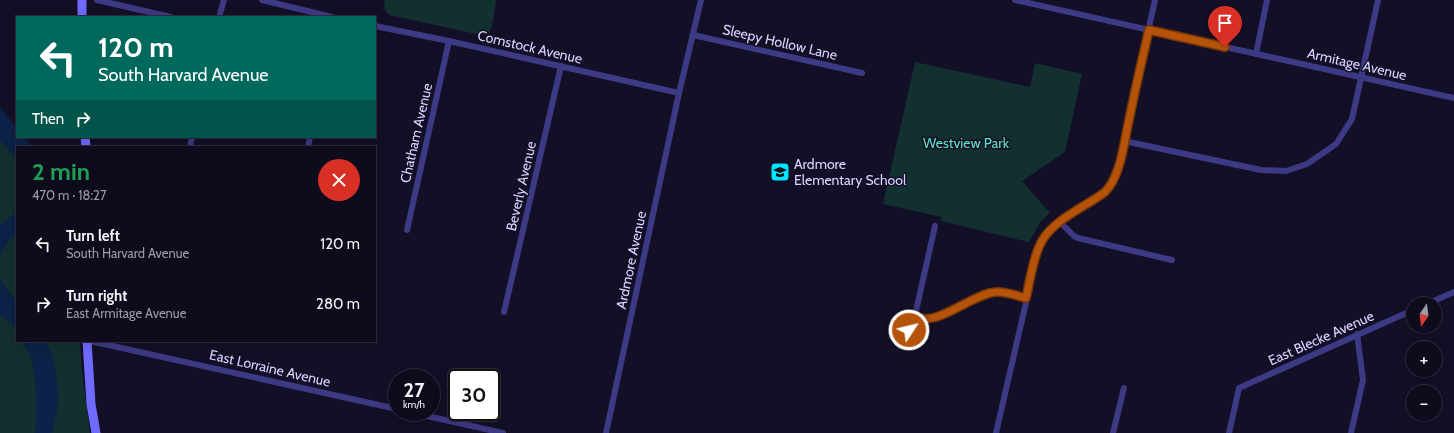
<!DOCTYPE html>
<html lang="en">
<head>
<meta charset="utf-8">
<style>
  :root { --surface:#0e0b1c; --page:#1c1929; --text:#f1f3f6; --muted:#9b9ba3; --line:#2e2b3b }
  body { margin:0; font-family:Cabin,sans-serif; background:var(--page); color:var(--text); height:100vh; display:flex; flex-direction:column; font-size:15px; white-space:nowrap }
  * { box-sizing:border-box; margin:0 }
  p { font-size:13px; color:var(--muted) }
  .icon { flex:none; width:22px; height:22px; fill:none; stroke:currentColor; stroke-width:2; stroke-linecap:round; stroke-linejoin:round }
  .map { position:relative; flex:1; overflow:hidden }
  .sheet { position:absolute; left:16px; top:146px; width:360px; height:196px; display:flex; flex-direction:column; background:var(--surface); border-radius:0px; box-shadow:0 4px 16px #0002,0 0 0 1px var(--line) }
  .sheet>* { flex:none }
  .hud { position:absolute; left:16px; top:16px; width:360px; height:122px; border-radius:0px; box-shadow:0 4px 16px #0002,0 0 0 1px var(--line); background:#00695c; color:#fff; overflow:hidden }
  .needle { width:26px; rotate:194deg }
  .buttons { position:absolute; left:1406px; top:297px; display:grid; gap:8px }
  .buttons a { display:grid; place-items:center; width:36px; height:36px; border-radius:50%; background:var(--surface); box-shadow:0 4px 16px #0002,0 0 0 1px var(--line); font-size:20px }
  .speed { position:absolute; left:388px; top:369px; display:flex; gap:8px; font-size:20px; font-weight:700; text-align:center }
  .speed>* { display:grid; place-content:center; width:52px; height:52px; border-radius:50%; background:var(--surface); box-shadow:0 4px 16px #0002,0 0 0 1px var(--line); line-height:1 }
  .speed small { font-size:10px; font-weight:400 }
  .speed .limit { border:2px solid #111; border-radius:6px; background:#fff; color:#111 }
  .pin { position:absolute; display:grid; place-items:center; width:34px; height:34px; color:#fff; margin:-41px -17px; border-radius:50% 50% 50% 0; rotate:-45deg; box-shadow:0 0 4px #0007 }
  .pin .icon { rotate:45deg }
  .me { position:absolute; width:44px; margin:-22px; rotate:55deg; stroke-linejoin:round; filter:drop-shadow(0 0 3px #0008) }
  .turn { display:flex; align-items:center; gap:14px; height:84px; padding:0 16px; font-size:18px }
  .turn .icon { width:52px; height:52px; stroke-width:2.5 }
  .turn b { display:block; font-size:28px; line-height:34px }
  .then { display:flex; align-items:center; height:38px; padding:0 16px; background:#0003; gap:8px; font-size:15px }
  .round { display:grid; place-items:center; flex:none; width:42px; height:42px; border-radius:21px; background:var(--page) }
  .headline { display:flex; align-items:center; justify-content:space-between; height:68px; padding:0 16px }
  h1 { font-size:24px; font-weight:800; line-height:30px; color:#1e9e55 }
  ul { padding:0; list-style:none }
  li { display:flex; align-items:center; gap:12px; height:60px; padding:0 16px }
  li div { flex:1 }
  li b { display:block; font-size:15px }
  li em { font-style:normal }
  .map>svg:first-child { display:block }
  .green { fill:#12302f }
  .water { fill:#0c2248 }
  .lines { fill:none; stroke-linecap:round; stroke-linejoin:round }
  .minor { stroke:#3d3a85; stroke-width:6 }
  .secondary { stroke:#6f6bff; stroke-width:9 }
  .route-casing { stroke:#753606; stroke-width:10 }
  .route { stroke:#b45309; stroke-width:7 }
  .labels { text-anchor:middle; dominant-baseline:central; stroke-width:3; stroke-linejoin:round; paint-order:stroke }
  .street-label { font-size:14px; fill:#d9d4ff; stroke:#130f26 }
  .park-label { font-size:14px; fill:#5fe0c0; stroke:#130f26 }
  .poi-label { font-size:14px; fill:#d9d4ff; stroke:#130f26; text-anchor:start }
</style>
</head>
<body>
<div class="map">
<svg width="1454" height="433" viewBox="0 0 1454 433">
  <rect width="100%" height="100%" fill="#130f26"/>
  <!-- green -->
  <g class="green">
    <path d="M 385,0 L 496,0 C 495,7 493,33 486,35 C 483,35 479,34 476,34 L 390,15 C 384,11 383,7 385,0 Z"/>
    <polygon points="915,62 1030,87 1035,63 1082,74 1065,152 1022,181 1050,213 1040,222 1029,242 941,221 942,217 883,204"/>
    <polygon points="0,140 7,147 17,150 17,341 80,341 82,372 90,433 0,433"/>
  </g>
  <!-- water -->
  <g class="water">
    <polygon points="0,107 17,128 17,137 25,137 32,147 17,147 17,159 0,140"/>
    <polygon points="17,212 17,234 9,240 0,256 0,225"/>
    <polygon points="0,278 4,285 17,303 17,332 14,326 0,315"/>
    <path d="M 22,341 L 45,341 C 56,355 59,388 58,405 C 57,414 54,424 52,433 L 35,433 C 38,414 36,369 29,352 C 27,348 24,345 22,341 Z"/>
  </g>
  <g class="lines">
    <!-- minor -->
    <g class="minor">
      <polyline points="97,0 171,17"/>
      <polyline points="262,0 332,17"/>
      <polyline points="1015,0 1454,98"/>
      <polyline points="219,17 224,0"/>
      <polyline points="375,26 449,41 679,93"/>
      <polyline points="693,35 862,73"/>
      <polyline points="1256,54 1267,0"/>
      <polyline points="1124,141 1261,170 1286,171 1307,164 1336,144 1352,119 1378,0"/>
      <polyline points="190,147 192,137"/>
      <polyline points="308,147 310,137"/>
      <polyline points="1060,222 1074,236 1078,238 1172,260"/>
      <polyline points="407,230 449,41"/>
      <polyline points="1427,304 1454,292"/>
      <polyline points="504,312 561,66"/>
      <path d="M 921,318 C 939,324 975,293 996,292 C 1006,291 1017,296 1026,298"/>
      <polyline points="921,318 917,314 916,311 935,226"/>
      <polyline points="909,330 921,318"/>
      <polyline points="90,341 397,409"/>
      <polyline points="409,412 503,433"/>
      <polyline points="606,433 679,93 701,0"/>
      <path d="M 996,433 L 1039,246 C 1053,220 1082,209 1105,192 C 1121,175 1126,131 1131,108 C 1139,72 1147,36 1155,0"/>
      <polyline points="1113,433 1124,388"/>
      <polyline points="1229,433 1239,388 1413,310"/>
      <polyline points="1351,433 1363,380 1357,334"/>
    </g>
    <!-- secondary -->
    <g class="secondary">
      <polyline points="82,0 82,17"/>
      <polyline points="85,137 86,147"/>
      <polyline points="87,341 91,404 96,433"/>
    </g>
  </g>
  <g class="lines">
    <!-- route casing -->
    <g class="route-casing">
      <path id="route" d="M 909,330 L 921,318 C 939,324 975,293 996,292 C 1006,291 1017,296 1026,298 C 1030,281 1032,263 1039,247 C 1049,221 1084,208 1105,192 C 1121,176 1124,142 1129,120 C 1135,90 1142,60 1149,30 L 1225,47"/>
    </g>
    <!-- route -->
    <use href="#route" class="route"/>
  </g>
  <!-- icons -->
  <defs>
    <g id="school-square" transform="scale(1)"><rect x="-9" y="-9" width="18" height="18" rx="4" fill="#00e5ff" stroke="#130f26"/><path d="M0-5L7-2L0 1L-7-2ZM-4 1L0 2.5L4 1V4Q0 6-4 4Z" fill="#111"/></g>
  </defs>
  <g fill-rule="evenodd">
    <use href="#school-square" x="780" y="172"/>
  </g>
  <g class="labels">
    <!-- street labels -->
    <g class="street-label">
      <text transform="translate(780 42) rotate(13)">Sleepy Hollow Lane</text>
      <text transform="translate(530 47) rotate(13)">Comstock Avenue</text>
      <text transform="translate(1357 64) rotate(13)">Armitage Avenue</text>
      <text transform="translate(416 133) rotate(-77)">Chatham Avenue</text>
      <text transform="translate(521 186) rotate(-77)">Beverly Avenue</text>
      <text transform="translate(631 260) rotate(-78)">Ardmore Avenue</text>
      <text transform="translate(1321 338) rotate(-24)">East Blecke Avenue</text>
      <text transform="translate(270 368) rotate(13)">East Lorraine Avenue</text>
    </g>
    <!-- park labels -->
    <g class="park-label">
      <text x="966" y="143">Westview Park</text>
    </g>
    <!-- poi labels -->
    <g class="poi-label">
      <text x="794" y="164">Ardmore<tspan x="794" dy="16">Elementary School</tspan></text>
    </g>
  </g>
</svg>
<div class="buttons">
<a><svg class="needle" viewBox="-14 -14 28 28"><path d="M0-13l5 13h-10z" fill="#e53935"/><path d="M0 13l5-13h-10z" fill="#9b9ba3"/></svg></a>
<a>+</a>
<a>−</a>
</div>
<div class="speed"><div>27<small>km/h</small></div><div class="limit">30</div></div>
<div class="pin" style="left:1225px;top:47px;background:#d93025"><svg class="icon" aria-label="arrive" viewBox="0 0 24 24"><path d="M6 21V4h12l-3 4 3 4H6"/></svg></div>
<svg class="me" style="left:909px;top:330px" viewBox="-20 -20 40 40"><circle r="17" fill="#b45309" stroke="#fff" stroke-width="3"/><path d="M0-11L8 9 0 5-8 9z" fill="#fff"/></svg>
<div class="hud">
<div class="turn"><svg class="icon" aria-label="left" viewBox="0 0 24 24"><path d="M17 20v-9H6M10 6l-5 5 5 5"/></svg><div><b>120 m</b>South Harvard Avenue</div></div>
<div class="then">Then<svg class="icon" aria-label="right" viewBox="0 0 24 24"><path d="M7 20v-9h11M14 6l5 5-5 5"/></svg></div>
</div>
<section class="sheet">
<div class="headline"><div><h1>2 min</h1><p>470 m · 18:27</p></div><a class="round" style="background:#d93025;color:#fff"><svg class="icon" aria-label="close" viewBox="0 0 24 24"><path d="M6 6l12 12M18 6L6 18"/></svg></a></div>
<ul>
<li><svg class="icon" aria-label="left" viewBox="0 0 24 24"><path d="M17 20v-9H6M10 6l-5 5 5 5"/></svg><div><b>Turn left</b><p>South Harvard Avenue</p></div><em>120 m</em></li>
<li><svg class="icon" aria-label="right" viewBox="0 0 24 24"><path d="M7 20v-9h11M14 6l5 5-5 5"/></svg><div><b>Turn right</b><p>East Armitage Avenue</p></div><em>280 m</em></li>
</ul>
</section>
</div>
</body>
</html>
